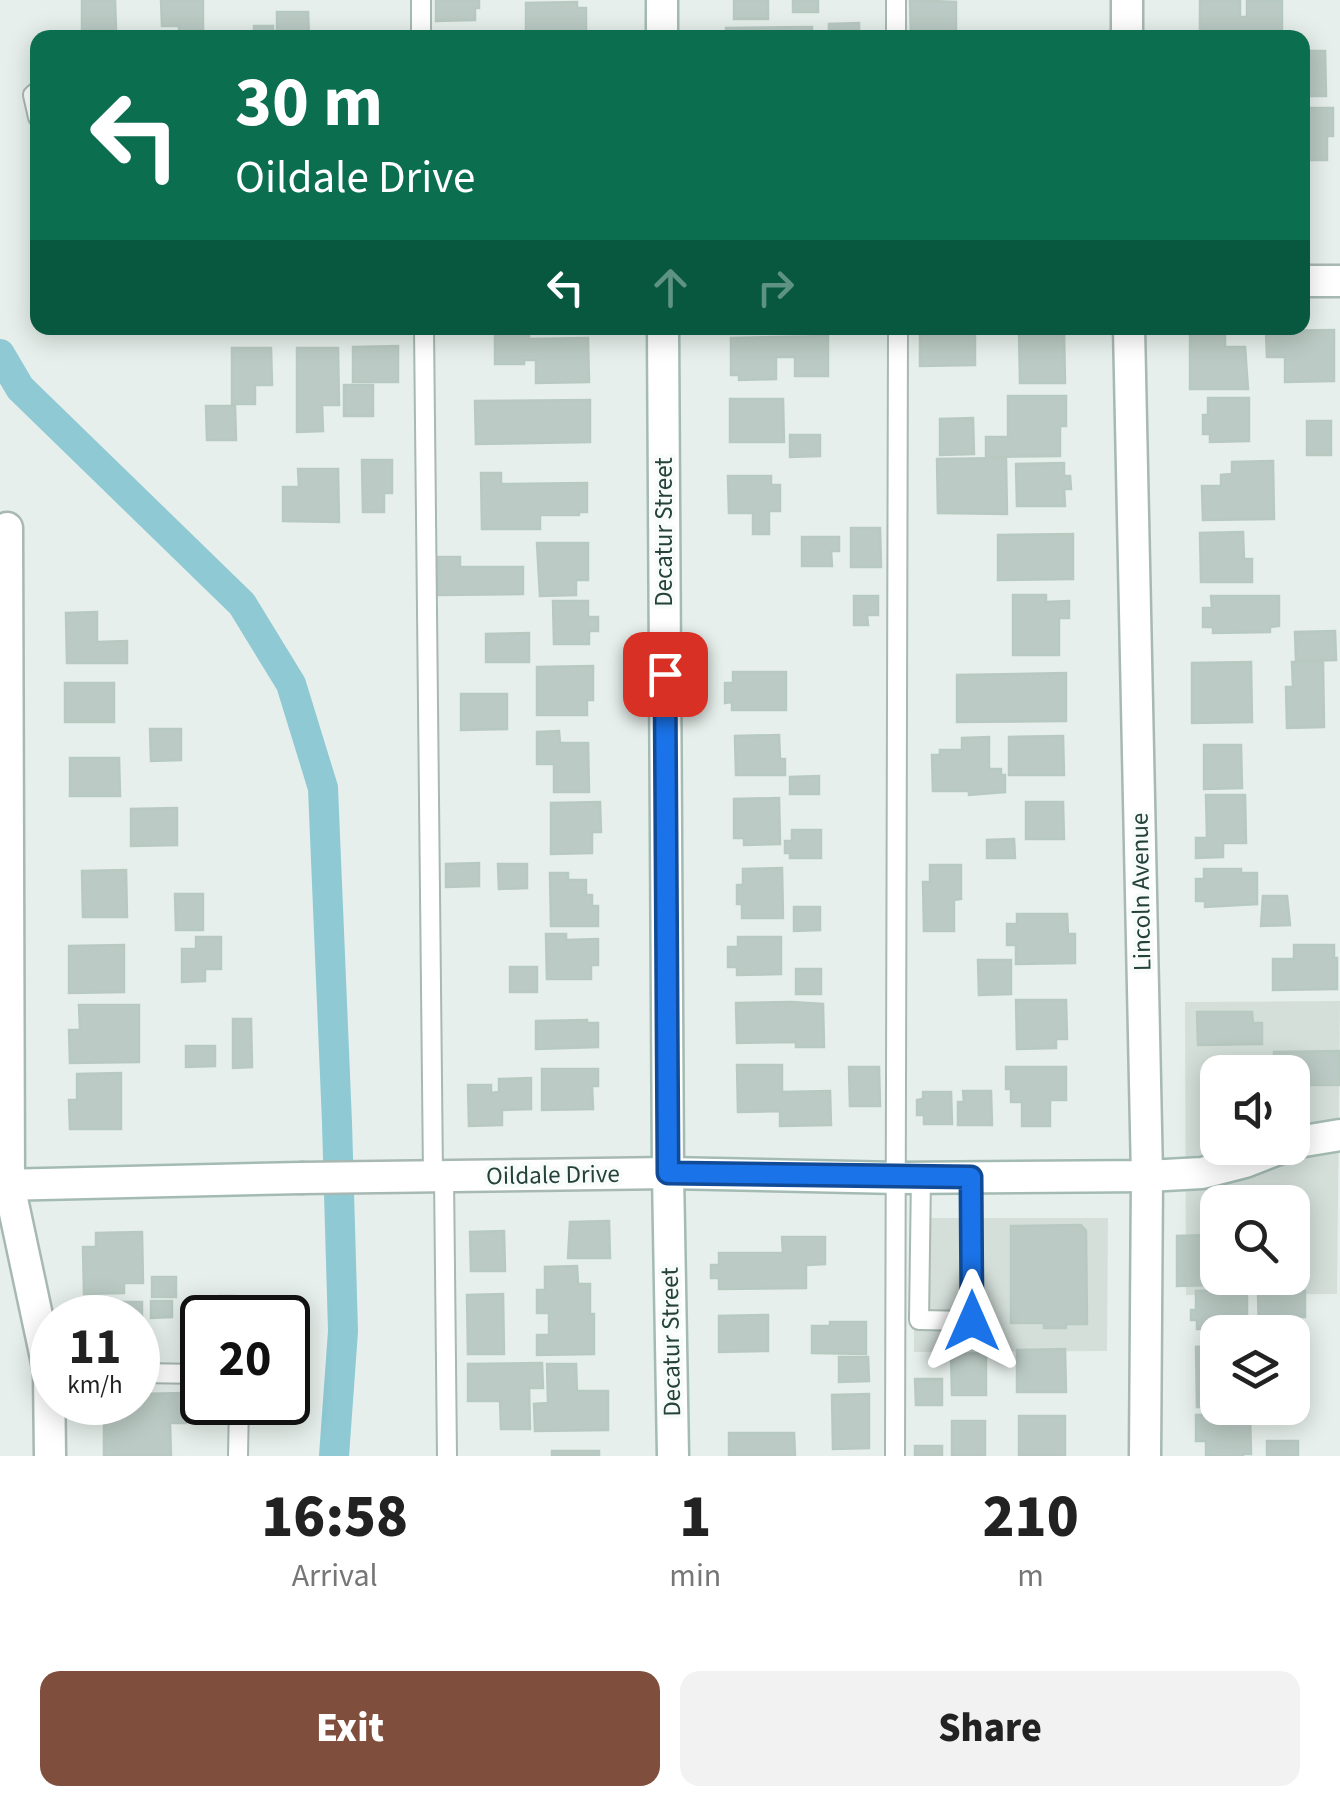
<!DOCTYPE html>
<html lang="en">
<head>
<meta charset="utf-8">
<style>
  :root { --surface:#fff; --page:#f2f2f2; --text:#222; --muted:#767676; --accent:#804e3d }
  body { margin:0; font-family:"Source Sans 3",sans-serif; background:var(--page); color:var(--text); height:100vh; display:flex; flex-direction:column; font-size:38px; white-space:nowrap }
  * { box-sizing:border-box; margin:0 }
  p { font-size:32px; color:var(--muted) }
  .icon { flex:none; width:55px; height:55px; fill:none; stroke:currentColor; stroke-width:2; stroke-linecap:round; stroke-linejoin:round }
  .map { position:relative; height:1456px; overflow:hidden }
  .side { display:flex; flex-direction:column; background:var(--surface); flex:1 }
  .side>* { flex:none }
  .banner { position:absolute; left:30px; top:30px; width:1280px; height:305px; border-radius:20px; box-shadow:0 5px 25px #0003; background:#0b6e4f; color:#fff; overflow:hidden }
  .buttons { position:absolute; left:1200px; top:1055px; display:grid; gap:20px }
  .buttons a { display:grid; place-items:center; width:110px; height:110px; border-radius:20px; background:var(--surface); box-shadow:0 5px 25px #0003; font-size:50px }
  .speed { position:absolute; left:30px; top:1295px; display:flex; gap:20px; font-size:50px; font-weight:700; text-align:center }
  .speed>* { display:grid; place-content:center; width:130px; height:130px; border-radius:50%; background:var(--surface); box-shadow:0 5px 25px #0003; line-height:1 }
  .speed small { font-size:25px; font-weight:400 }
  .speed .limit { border:5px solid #111; border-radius:15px; background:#fff; color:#111 }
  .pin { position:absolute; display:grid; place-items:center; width:85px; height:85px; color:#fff; margin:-42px; border-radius:20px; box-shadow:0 5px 15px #0006 }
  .me { position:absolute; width:110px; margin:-55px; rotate:0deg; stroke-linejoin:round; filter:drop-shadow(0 0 8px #0008) }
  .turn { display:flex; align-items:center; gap:35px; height:210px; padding:0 40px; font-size:45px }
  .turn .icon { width:130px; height:130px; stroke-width:2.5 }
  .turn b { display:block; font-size:70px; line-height:85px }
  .lanes { display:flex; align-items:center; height:95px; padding:0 40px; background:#0003; justify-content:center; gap:50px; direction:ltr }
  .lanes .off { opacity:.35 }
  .eta { display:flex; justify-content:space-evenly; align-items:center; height:170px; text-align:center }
  .eta b { font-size:60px; font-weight:800; line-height:70px }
  .button { display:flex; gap:20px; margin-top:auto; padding:20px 40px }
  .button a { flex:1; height:115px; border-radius:20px; background:var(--accent); color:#fff; font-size:40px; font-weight:800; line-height:115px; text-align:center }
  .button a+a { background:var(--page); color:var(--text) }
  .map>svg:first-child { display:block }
  .built { fill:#d4dfda; fill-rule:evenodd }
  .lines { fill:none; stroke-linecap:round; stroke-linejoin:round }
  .canal { stroke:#8ec9d4; stroke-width:30 }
  .building { fill:#bbcac4; stroke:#b8c9c2; stroke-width:2.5 }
  .lane-casing { stroke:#a8b8b2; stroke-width:22 }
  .street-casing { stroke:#a8b8b2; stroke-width:35 }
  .secondary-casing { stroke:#a4bbb3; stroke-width:35 }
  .lane { stroke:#fff; stroke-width:18 }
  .street { stroke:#fff; stroke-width:30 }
  .secondary { stroke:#fff; stroke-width:30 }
  .route-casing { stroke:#114b97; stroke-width:25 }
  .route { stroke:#1a73e8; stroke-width:18 }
  .labels { text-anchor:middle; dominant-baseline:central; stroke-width:8; stroke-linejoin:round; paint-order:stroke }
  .street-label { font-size:25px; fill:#24423a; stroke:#f7fbf9 }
</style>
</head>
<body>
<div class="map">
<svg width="1340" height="1456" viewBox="0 0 1340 1456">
  <rect width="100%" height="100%" fill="#e6efeb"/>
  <!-- built -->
  <g class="built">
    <path d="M 1340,1001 L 1337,1294 L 1186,1295 L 1185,1002 ZM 1218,1072 L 1292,1072 L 1292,1148 L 1218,1148 ZM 1218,1202 L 1292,1202 L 1292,1278 L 1218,1278 Z"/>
    <polygon points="914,1218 1108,1218 1107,1351 914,1352"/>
  </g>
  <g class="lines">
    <!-- canal -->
    <polyline class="canal" points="0,354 20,388 242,604 291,684 323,788 337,1123 343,1331 334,1456"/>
  </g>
  <!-- building -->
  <g class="building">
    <polygon points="82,0 115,0 116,30 82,30"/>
    <polygon points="161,0 203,0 203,38 179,38 179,26 162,26"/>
    <polygon points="436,0 479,0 479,8 475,8 475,20 436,21"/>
    <rect x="734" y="0" width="34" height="19"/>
    <rect x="793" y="0" width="25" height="12"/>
    <polygon points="910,0 956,2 956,34 938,35 938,38 911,38"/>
    <polygon points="1200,0 1240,0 1240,17 1247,17 1247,1 1282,1 1282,38 1200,38"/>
    <polygon points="577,2 577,8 586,8 586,36 526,38 526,3"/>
    <polygon points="277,12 308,12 309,38 277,38"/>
    <polygon points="859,23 859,38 829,38 829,24"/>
    <rect x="254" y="26" width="19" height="12"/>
    <polygon points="812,27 812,38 726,38 726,28"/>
    <polygon points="1302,51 1325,51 1326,96 1302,96"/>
    <polygon points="1302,108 1333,108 1333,136 1327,136 1327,160 1302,160"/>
    <polygon points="495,328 529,328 529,339 588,338 589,382 536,383 536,360 524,360 524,364 495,364"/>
    <polygon points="1190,328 1225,328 1225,347 1245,347 1248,389 1190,389"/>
    <polygon points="920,330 975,330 975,365 920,366"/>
    <polygon points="1064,330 1065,383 1020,383 1019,331"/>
    <polygon points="1334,330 1334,381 1285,382 1285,357 1267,357 1266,331"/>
    <polygon points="828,336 828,376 795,376 795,357 776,357 776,379 739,380 739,375 731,375 731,338"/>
    <polygon points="398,346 398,382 353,382 353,347"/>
    <polygon points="232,348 271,348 272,385 255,385 255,404 232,404"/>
    <polygon points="297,348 338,348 339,405 322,405 323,431 297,432"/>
    <rect x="344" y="385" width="29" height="31"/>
    <polygon points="1008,396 1066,396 1066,426 1060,426 1060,456 986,457 986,437 1008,437"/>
    <polygon points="1208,398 1249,398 1249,441 1210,442 1210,434 1203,434 1203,415 1208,415"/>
    <polygon points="730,399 783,399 784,442 730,442"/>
    <polygon points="590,400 590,442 476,444 475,401"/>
    <polygon points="206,406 235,406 236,440 207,440"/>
    <polygon points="973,418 974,454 940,455 940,419"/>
    <rect x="1307" y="421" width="24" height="34"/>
    <polygon points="790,435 820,435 820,456 790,457"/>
    <polygon points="1006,458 1007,514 938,513 937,459"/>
    <polygon points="362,460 392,460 392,493 384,493 384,512 363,512"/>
    <polygon points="1273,461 1274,519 1203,520 1202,486 1221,486 1221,475 1232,474 1232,462"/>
    <polygon points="1064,463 1064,476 1070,476 1071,489 1064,489 1065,506 1017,506 1016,464"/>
    <polygon points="298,469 338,469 339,522 283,521 283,487 299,487"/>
    <polygon points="481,473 501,473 501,484 587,483 587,512 579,512 579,515 540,515 540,529 482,529"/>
    <polygon points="728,476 771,476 771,485 780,485 780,511 769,511 769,534 753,534 753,513 729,513"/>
    <polygon points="851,528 880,528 881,567 851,567"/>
    <polygon points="1243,532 1244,559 1252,559 1252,582 1201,582 1200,533"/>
    <polygon points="1073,534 1073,579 998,580 998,535"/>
    <polygon points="802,537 839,537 839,551 831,551 832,566 802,566"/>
    <polygon points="537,543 588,543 588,580 576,580 576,595 540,596"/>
    <polygon points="437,557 460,557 460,567 523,567 523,594 438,595"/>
    <polygon points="1013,595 1046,595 1046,602 1069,601 1069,618 1059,618 1059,655 1013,655"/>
    <polygon points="854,596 878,596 878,615 867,615 868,625 854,625"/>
    <polygon points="1211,596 1279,596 1279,626 1270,627 1270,632 1213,633 1213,627 1203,627 1203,608 1212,608"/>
    <polygon points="553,601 588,601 588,617 598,617 598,631 589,631 589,644 554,644"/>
    <polygon points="97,612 97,642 127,641 127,663 67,663 66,613"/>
    <polygon points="1335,631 1336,660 1296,661 1295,632"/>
    <polygon points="529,633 529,662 486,662 486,634"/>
    <polygon points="1251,662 1252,722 1192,723 1192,663"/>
    <polygon points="1292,662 1323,662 1324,727 1287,728 1286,687 1293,687"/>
    <polygon points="593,666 593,700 587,700 587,715 537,715 537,667"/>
    <polygon points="733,672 786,672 786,710 732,710 732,702 725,703 725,683 733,683"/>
    <polygon points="1066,673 1066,721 957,722 957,675"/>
    <rect x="65" y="683" width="49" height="39"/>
    <polygon points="461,694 507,694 507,729 461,730"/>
    <polygon points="150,729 181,729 181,760 151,761"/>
    <polygon points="559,731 560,743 588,743 589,792 554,792 554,764 537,764 537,732"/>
    <polygon points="779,735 780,759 785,759 785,775 736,775 735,736"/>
    <polygon points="1063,736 1064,775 1009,775 1009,737"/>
    <polygon points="989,737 989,769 1001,769 1001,775 1005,775 1005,792 969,795 969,791 933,791 932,755 940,755 940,750 962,750 962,738"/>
    <polygon points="1204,745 1241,745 1242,788 1204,789"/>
    <polygon points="70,758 119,758 120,796 70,796"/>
    <polygon points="819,776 819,794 790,794 790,777"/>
    <polygon points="1206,795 1245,795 1246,843 1223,843 1223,857 1196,858 1196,838 1207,838"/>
    <polygon points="779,798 780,844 744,845 744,838 734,838 734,799"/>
    <polygon points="600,802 601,832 592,832 592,853 551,854 551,803"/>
    <polygon points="1026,802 1063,802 1064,839 1026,839"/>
    <polygon points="177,808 177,845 131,846 131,809"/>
    <polygon points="792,830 821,830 821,858 790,858 790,853 785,853 785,841 792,841"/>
    <polygon points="1014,839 1015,858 987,858 987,840"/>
    <polygon points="479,863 479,886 446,887 446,864"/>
    <polygon points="498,864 527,864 527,888 499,889"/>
    <polygon points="930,865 961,865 961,899 954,900 954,931 924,931 923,882 930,882"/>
    <polygon points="782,868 783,918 742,918 742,904 737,904 737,885 743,885 743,869"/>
    <polygon points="1204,869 1241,869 1241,873 1257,873 1257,904 1205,907 1205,901 1196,901 1196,879 1204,879"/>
    <polygon points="126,870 127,917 83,917 82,871"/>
    <polygon points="550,873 568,873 568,880 586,880 586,895 592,895 592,906 598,906 598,926 551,926"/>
    <polygon points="175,894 203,894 203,930 176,930"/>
    <polygon points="1263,896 1287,896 1290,925 1261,926"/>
    <polygon points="794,907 820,907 820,930 794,931"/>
    <polygon points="1017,914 1067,914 1068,934 1075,934 1075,963 1016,964 1016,945 1007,945 1007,924 1017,924"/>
    <polygon points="546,934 566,934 566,940 598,939 598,965 591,965 591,979 547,979"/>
    <polygon points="196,937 221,937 221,969 205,969 205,981 182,982 182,949 196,949"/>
    <polygon points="738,937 781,937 781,974 737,975 737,967 728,967 728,947 738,947"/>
    <polygon points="124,945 124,992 69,993 69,946"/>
    <polygon points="1294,945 1334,945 1334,958 1337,958 1337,989 1273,990 1273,959 1294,959"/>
    <polygon points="978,960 1011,960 1011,994 979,995"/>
    <rect x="510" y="967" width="27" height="25"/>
    <rect x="796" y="969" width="25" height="25"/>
    <polygon points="1016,1000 1066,1000 1067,1039 1056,1039 1056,1048 1017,1049"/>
    <polygon points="791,1002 823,1004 824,1047 796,1047 796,1042 737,1043 736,1003"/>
    <polygon points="79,1005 139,1005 139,1062 70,1063 69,1030 80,1030"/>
    <polygon points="1197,1012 1252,1012 1253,1023 1262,1023 1262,1044 1198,1045"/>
    <polygon points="233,1019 251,1019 252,1067 233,1068"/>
    <polygon points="587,1020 587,1023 598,1023 598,1047 536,1049 536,1021"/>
    <polygon points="186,1046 215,1046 215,1066 186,1067"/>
    <polygon points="1339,1051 1340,1085 1292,1085 1292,1072 1274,1072 1274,1052"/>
    <polygon points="737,1065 782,1065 782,1092 830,1091 831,1125 780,1126 780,1111 738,1112"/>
    <polygon points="849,1067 879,1067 880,1106 850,1106"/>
    <polygon points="1006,1067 1066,1067 1066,1100 1050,1100 1050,1126 1022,1126 1022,1102 1011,1102 1011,1089 1006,1089"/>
    <polygon points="542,1069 598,1069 598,1086 592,1086 593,1109 542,1110"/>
    <polygon points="121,1073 121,1129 70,1129 69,1100 77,1100 77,1074"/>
    <polygon points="531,1078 531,1109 502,1110 502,1125 469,1126 468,1085 491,1085 491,1093 499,1092 499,1079"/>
    <polygon points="963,1091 991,1091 992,1125 958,1125 958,1102 964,1102"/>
    <polygon points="923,1092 951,1092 952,1124 924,1124 924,1115 917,1115 917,1100 923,1099"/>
    <polygon points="609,1221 610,1258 568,1258 570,1222"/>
    <polygon points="1081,1225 1086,1231 1087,1324 1066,1324 1066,1328 1044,1328 1044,1323 1011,1323 1011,1226"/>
    <polygon points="504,1231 505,1271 471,1271 470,1232"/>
    <polygon points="142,1232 143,1283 124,1283 124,1293 84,1294 83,1247 96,1247 96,1233"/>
    <rect x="1292" y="1233" width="13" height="29"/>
    <polygon points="1208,1235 1208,1285 1177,1286 1177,1236"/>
    <polygon points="782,1237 825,1237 825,1264 806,1265 806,1288 719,1289 719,1278 711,1278 711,1265 719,1265 719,1253 783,1253"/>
    <polygon points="577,1266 578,1284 590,1284 590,1314 594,1314 594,1354 537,1355 537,1335 549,1335 549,1313 537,1313 537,1290 545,1290 545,1267"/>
    <rect x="152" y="1277" width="24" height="20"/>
    <polygon points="1247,1290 1247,1329 1197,1329 1197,1320 1191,1320 1191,1310 1196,1310 1196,1291"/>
    <polygon points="1305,1291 1305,1317 1285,1317 1285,1332 1259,1332 1258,1292"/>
    <polygon points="503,1294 504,1354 468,1354 467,1295"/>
    <polygon points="219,1296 234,1296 235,1317 219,1318"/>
    <polygon points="151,1301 172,1301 172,1317 151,1318"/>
    <polygon points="94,1302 142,1302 142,1341 151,1341 151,1364 138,1364 138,1318 94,1318"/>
    <polygon points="768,1315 768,1351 719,1352 719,1316"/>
    <polygon points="830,1322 866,1322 866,1354 812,1353 812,1326 830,1326"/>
    <polygon points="1218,1346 1218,1407 1197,1407 1196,1347"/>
    <polygon points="1065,1349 1066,1392 1017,1392 1017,1350"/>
    <polygon points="986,1353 986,1395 952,1395 951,1354"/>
    <polygon points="839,1357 868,1357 869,1381 839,1382"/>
    <polygon points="542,1363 543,1388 529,1388 530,1429 501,1429 500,1401 468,1401 468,1364"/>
    <polygon points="547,1364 576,1364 577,1391 608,1391 608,1430 535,1431 534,1404 548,1403"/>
    <polygon points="915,1379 942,1379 942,1405 916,1405"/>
    <polygon points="186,1393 186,1423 170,1423 171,1456 104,1456 104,1402 138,1402 138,1394"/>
    <polygon points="869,1394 869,1448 833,1449 832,1395"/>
    <polygon points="1250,1414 1251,1454 1243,1454 1243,1456 1206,1456 1206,1441 1196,1441 1196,1415"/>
    <polygon points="1019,1416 1065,1416 1065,1456 1019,1455"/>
    <rect x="952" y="1421" width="33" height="35"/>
    <polygon points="729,1433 794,1433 795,1456 729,1456"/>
    <rect x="1267" y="1441" width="31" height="15"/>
    <rect x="915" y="1446" width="27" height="10"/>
    <rect x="552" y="1451" width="47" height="5"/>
  </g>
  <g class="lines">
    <!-- lane casing -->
    <g class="lane-casing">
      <g id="lane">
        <polyline points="421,0 421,38"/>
        <polyline points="896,0 896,38"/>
        <polyline points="38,91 33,95 38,117"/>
        <polyline points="424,328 433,1175"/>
        <polyline points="444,1176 447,1456"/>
        <polyline points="921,1177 919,1320 972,1321 971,1177"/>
        <polyline points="138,1373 202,1374"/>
        <polyline points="238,1456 239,1402"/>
        <polyline points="895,1456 898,328"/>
      </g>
    </g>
    <!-- street casing -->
    <g class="street-casing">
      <g id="street">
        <polyline points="1127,0 1127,38"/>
        <polyline points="1302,281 1340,281"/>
        <polyline points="1129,328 1147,1176 1145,1456"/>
        <polyline points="7,528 9,1185 49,1372 50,1456"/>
        <polyline points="302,1178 668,1173"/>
      </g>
    </g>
    <!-- secondary casing -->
    <g class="secondary-casing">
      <g id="secondary">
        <polyline points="662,0 662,38"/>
        <polyline points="663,328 668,1173 673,1456"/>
        <polyline points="1292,1143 1340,1135"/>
        <polyline points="668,1173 898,1178 1147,1176 1202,1173 1245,1162 1281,1148"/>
        <polyline points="0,1185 302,1178"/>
      </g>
    </g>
    <!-- lane -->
    <use href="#lane" class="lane"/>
    <!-- street -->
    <use href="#street" class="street"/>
    <!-- secondary -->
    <use href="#secondary" class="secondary"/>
  </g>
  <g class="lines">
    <!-- route casing -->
    <g class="route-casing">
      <polyline id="route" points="665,674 668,1173 971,1177 972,1321"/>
    </g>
    <!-- route -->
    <use href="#route" class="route"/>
  </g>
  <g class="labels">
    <!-- street labels -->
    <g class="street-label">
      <text transform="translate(664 532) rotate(-90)">Decatur Street</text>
      <text transform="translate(1141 892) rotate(-91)">Lincoln Avenue</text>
      <text transform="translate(553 1175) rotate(-1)">Oildale Drive</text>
      <text transform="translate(671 1342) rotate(-91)">Decatur Street</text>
    </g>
  </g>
</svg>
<div class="buttons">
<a><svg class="icon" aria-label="sound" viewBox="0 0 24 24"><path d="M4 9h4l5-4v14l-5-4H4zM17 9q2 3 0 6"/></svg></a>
<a><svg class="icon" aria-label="search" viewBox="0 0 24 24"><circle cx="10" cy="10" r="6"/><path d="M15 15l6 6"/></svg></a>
<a><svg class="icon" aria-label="layers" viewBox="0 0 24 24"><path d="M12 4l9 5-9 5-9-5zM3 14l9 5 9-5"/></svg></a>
</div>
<div class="speed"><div>11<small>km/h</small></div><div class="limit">20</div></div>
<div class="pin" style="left:665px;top:674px;background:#d93025"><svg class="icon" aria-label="arrive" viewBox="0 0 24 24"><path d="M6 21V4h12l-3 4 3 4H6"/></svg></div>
<svg class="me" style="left:972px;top:1321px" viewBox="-20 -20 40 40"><path d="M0-17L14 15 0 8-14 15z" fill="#1a73e8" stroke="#fff" stroke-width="4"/></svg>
<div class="banner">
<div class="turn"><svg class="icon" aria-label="left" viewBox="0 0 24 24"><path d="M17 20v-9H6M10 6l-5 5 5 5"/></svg><div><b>30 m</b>Oildale Drive</div></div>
<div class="lanes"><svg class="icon" aria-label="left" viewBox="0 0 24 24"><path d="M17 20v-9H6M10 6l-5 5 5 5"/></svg><svg class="icon off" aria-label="ahead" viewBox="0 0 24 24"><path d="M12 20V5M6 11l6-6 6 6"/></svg><svg class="icon off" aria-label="right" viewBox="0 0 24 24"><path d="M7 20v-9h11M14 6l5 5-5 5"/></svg></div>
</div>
</div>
<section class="side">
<div class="eta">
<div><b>16:58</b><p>Arrival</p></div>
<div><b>1</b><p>min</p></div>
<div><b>210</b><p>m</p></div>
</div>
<div class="button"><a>Exit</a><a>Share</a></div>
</section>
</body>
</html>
